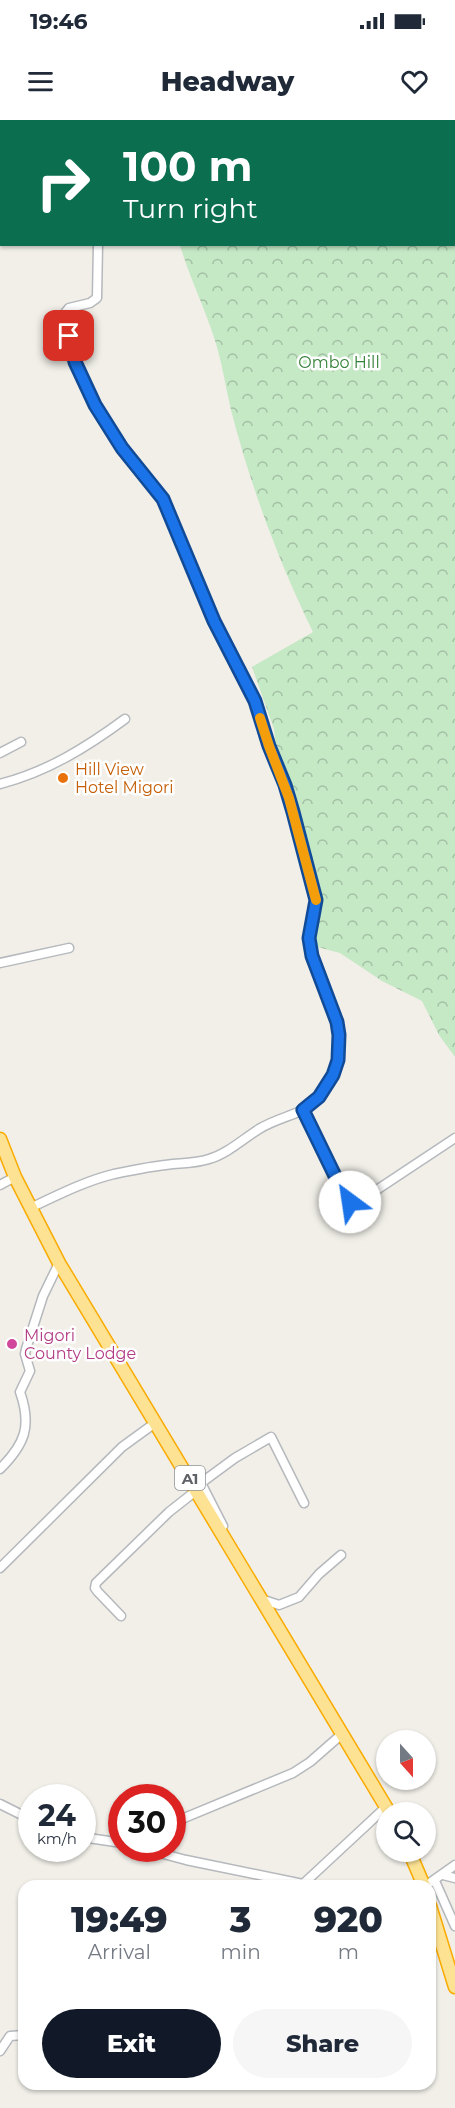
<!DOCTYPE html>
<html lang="en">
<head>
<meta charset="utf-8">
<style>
  :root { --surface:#fff; --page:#f6f6f7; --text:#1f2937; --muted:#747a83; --accent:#111827 }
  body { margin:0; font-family:Montserrat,sans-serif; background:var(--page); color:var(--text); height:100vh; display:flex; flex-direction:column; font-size:22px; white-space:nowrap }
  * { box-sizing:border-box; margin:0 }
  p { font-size:20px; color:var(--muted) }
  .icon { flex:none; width:33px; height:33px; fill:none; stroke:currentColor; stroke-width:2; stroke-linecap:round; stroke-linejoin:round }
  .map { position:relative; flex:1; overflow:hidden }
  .side { position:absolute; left:18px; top:1760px; width:418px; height:210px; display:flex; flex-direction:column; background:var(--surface); border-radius:18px; box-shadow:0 2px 4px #0004 }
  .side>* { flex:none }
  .banner { position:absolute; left:0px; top:0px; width:456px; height:126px; box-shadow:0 2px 4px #0004; background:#0b6e4f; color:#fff; overflow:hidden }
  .needle { width:39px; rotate:159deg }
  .buttons { position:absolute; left:376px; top:1610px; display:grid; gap:12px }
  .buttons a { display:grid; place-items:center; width:60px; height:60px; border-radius:50%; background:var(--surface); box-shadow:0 2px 4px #0004; font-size:30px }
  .speed { position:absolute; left:18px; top:1664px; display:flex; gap:12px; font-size:30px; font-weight:700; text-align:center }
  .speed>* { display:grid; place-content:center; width:78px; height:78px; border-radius:50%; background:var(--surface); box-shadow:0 2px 4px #0004; line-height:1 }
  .speed small { font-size:15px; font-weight:400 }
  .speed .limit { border:9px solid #d22; background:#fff; color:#111 }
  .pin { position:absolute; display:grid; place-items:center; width:51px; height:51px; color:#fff; margin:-26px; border-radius:12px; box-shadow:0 3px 9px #0006 }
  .me { position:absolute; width:66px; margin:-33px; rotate:329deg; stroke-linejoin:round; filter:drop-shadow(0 0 4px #0008) }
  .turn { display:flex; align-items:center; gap:21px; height:126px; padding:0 24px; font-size:27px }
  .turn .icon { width:78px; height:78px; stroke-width:2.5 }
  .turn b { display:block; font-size:42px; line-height:51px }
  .eta { display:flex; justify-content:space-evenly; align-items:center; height:102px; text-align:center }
  .eta b { font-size:36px; font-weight:800; line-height:42px }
  .action { display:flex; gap:12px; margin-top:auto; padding:12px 24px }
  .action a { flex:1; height:69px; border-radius:36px; background:var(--accent); color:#fff; font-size:24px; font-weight:800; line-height:69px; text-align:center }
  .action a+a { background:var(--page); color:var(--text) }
  .status { display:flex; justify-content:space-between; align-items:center; height:42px; padding:0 30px; background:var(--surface); direction:ltr }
  .status svg { height:16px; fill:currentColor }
  header { display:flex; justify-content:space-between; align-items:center; height:78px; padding:0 24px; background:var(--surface); font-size:27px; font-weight:800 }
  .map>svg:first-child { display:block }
  .forest { fill:url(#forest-crowns) }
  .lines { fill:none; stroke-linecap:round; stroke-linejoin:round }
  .minor-casing { stroke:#b5b8bc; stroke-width:11 }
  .highway-casing { stroke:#f9ab00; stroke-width:15 }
  .minor { stroke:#fff; stroke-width:8 }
  .highway { stroke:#fde293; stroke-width:12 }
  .route-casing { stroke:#114b97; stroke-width:15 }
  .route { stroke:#1a73e8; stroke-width:10 }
  .slow { stroke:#f59e0b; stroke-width:10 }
  .food-dot { fill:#e8710a; stroke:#fff; stroke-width:2 }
  .hotel-dot { fill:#d1479c; stroke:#fff; stroke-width:2 }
  .labels { text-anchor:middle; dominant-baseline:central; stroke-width:5; stroke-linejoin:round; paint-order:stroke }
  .shield { fill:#fff; stroke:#8f9295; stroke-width:1.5 }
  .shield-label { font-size:15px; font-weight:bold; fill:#5f6368 }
  .park-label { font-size:16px; fill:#348238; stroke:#fff }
  .food-label { font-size:16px; fill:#c56008; stroke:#fff; text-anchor:start }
  .hotel-label { font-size:16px; fill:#b23c85; stroke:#fff; text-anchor:start }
</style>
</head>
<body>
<div class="status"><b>19:46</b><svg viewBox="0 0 49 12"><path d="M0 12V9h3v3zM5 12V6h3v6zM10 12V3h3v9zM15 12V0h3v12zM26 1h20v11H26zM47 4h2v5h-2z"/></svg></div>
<header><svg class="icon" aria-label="menu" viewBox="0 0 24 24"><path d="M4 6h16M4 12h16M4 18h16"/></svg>Headway<svg class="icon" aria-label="heart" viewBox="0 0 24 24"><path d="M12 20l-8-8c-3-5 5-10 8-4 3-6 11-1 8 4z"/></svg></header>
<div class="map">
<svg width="455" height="1988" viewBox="0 0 455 1988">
  <defs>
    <pattern id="forest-crowns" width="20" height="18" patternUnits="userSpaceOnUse" patternTransform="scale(1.5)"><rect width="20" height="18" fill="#c5e8c5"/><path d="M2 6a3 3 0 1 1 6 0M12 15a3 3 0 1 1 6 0" fill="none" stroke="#a3c0a4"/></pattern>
  </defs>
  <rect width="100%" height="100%" fill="#f1efe8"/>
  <!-- forest -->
  <g class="forest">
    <polygon points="192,0 411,0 412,1 191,1"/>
    <path d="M 455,44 L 455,937 L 439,915 L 422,881 L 382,861 L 340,833 L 310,825 L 315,792 L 301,723 L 279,650 L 274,609 L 252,547 L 313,512 C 278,440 251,367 231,290 C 226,269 223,248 217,227 C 207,192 190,160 180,125 L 454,124 Z"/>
  </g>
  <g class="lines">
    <!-- minor casing -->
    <g class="minor-casing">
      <g id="minor">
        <polyline points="155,2 156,0"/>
        <polyline points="0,633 21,622"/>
        <path d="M 0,664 C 47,652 87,627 125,599"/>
        <polyline points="0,843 69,828"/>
        <polyline points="303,990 345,1078 353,1083 360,1081 455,1018"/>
        <polyline points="0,1065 15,1057"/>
        <path d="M 30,1088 C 58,1075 85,1061 114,1054 C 133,1050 153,1046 173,1044 C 185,1043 197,1043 209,1039 C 227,1034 243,1019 259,1009 C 272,1001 287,997 301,991 C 325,980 337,952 339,928 C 341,891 317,863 310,828 C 307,810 319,793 315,774 L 293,692 L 279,650 L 269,626 L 255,581 L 214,501 L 163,379 L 116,320 L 90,277 L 75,242 L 65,193 L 69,188 L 90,183 L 97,178 L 98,124"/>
        <path d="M 0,1349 C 25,1324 32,1306 20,1272 L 30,1251 L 25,1234 L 26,1229 L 43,1176 L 59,1143"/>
        <polyline points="223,1406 201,1363 235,1338 271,1317 304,1383"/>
        <polyline points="0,1448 122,1327 155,1303"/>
        <polyline points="261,1479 279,1485 299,1477 319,1454 341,1435"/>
        <polyline points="121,1496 98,1472 95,1468 96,1463 169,1392 197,1370"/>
        <polyline points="0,1684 32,1700"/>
        <polyline points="172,1703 293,1653 310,1642 342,1614"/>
        <polyline points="82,1717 122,1723"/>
        <polyline points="141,1728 186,1740 303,1764"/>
        <polyline points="443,1755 455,1758"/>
        <polyline points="435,1761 455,1806"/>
        <polyline points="431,1762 455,1745"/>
        <polyline points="301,1766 386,1687"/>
        <polyline points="0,1931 10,1916 24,1915"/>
      </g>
    </g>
    <!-- highway casing -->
    <g class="highway-casing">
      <g id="highway">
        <polyline points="0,1019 15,1057 59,1143 389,1692"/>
        <polyline points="409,1731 424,1766"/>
        <polyline points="430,1786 455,1867"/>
      </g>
    </g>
    <!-- minor -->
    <use href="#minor" class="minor"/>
    <!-- highway -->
    <use href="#highway" class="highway"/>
  </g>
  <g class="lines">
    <!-- route casing -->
    <g class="route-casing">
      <polyline id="route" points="69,216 75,242 95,285 122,328 163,379 214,501 255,581 269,626 285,665 293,692 316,780 309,818 312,836 337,902 339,915 338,940 333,955 319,977 303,990 338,1062 350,1082"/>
    </g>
    <!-- route -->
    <use href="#route" class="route"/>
    <!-- slow -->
    <polyline class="slow" points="260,598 269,626 289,678 316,780"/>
  </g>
  <!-- markers -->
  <circle class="food-dot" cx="63" cy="658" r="6"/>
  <circle class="hotel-dot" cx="12" cy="1224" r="6"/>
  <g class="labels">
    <!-- shield labels -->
    <rect class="shield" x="175" y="1346" width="30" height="24" rx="4.5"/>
    <g class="shield-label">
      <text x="190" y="1358">A1</text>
    </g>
    <!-- park labels -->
    <g class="park-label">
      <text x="339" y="242">Ombo Hill</text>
    </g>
    <!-- food labels -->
    <g class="food-label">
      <text x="75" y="649">Hill View<tspan x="75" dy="18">Hotel Migori</tspan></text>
    </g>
    <!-- hotel labels -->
    <g class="hotel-label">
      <text x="24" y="1215">Migori<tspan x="24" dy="18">County Lodge</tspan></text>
    </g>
  </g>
</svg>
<div class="buttons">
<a><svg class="needle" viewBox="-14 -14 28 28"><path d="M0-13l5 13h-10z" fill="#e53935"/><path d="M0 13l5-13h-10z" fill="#747a83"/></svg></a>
<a><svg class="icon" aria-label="search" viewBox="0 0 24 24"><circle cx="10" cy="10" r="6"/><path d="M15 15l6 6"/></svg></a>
</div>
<div class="speed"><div>24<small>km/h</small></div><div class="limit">30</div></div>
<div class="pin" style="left:69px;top:216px;background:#d93025"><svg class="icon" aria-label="arrive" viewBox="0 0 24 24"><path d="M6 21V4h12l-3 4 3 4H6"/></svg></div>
<svg class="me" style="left:350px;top:1082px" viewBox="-20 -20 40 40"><circle r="19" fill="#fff"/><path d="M0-13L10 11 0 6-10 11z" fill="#1a73e8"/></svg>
<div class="banner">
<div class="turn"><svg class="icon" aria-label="right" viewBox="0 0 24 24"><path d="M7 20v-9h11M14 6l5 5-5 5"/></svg><div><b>100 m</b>Turn right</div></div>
</div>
<section class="side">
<div class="eta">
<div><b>19:49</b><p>Arrival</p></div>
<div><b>3</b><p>min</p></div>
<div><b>920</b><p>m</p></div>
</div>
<div class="action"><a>Exit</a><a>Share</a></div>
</section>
</div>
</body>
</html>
